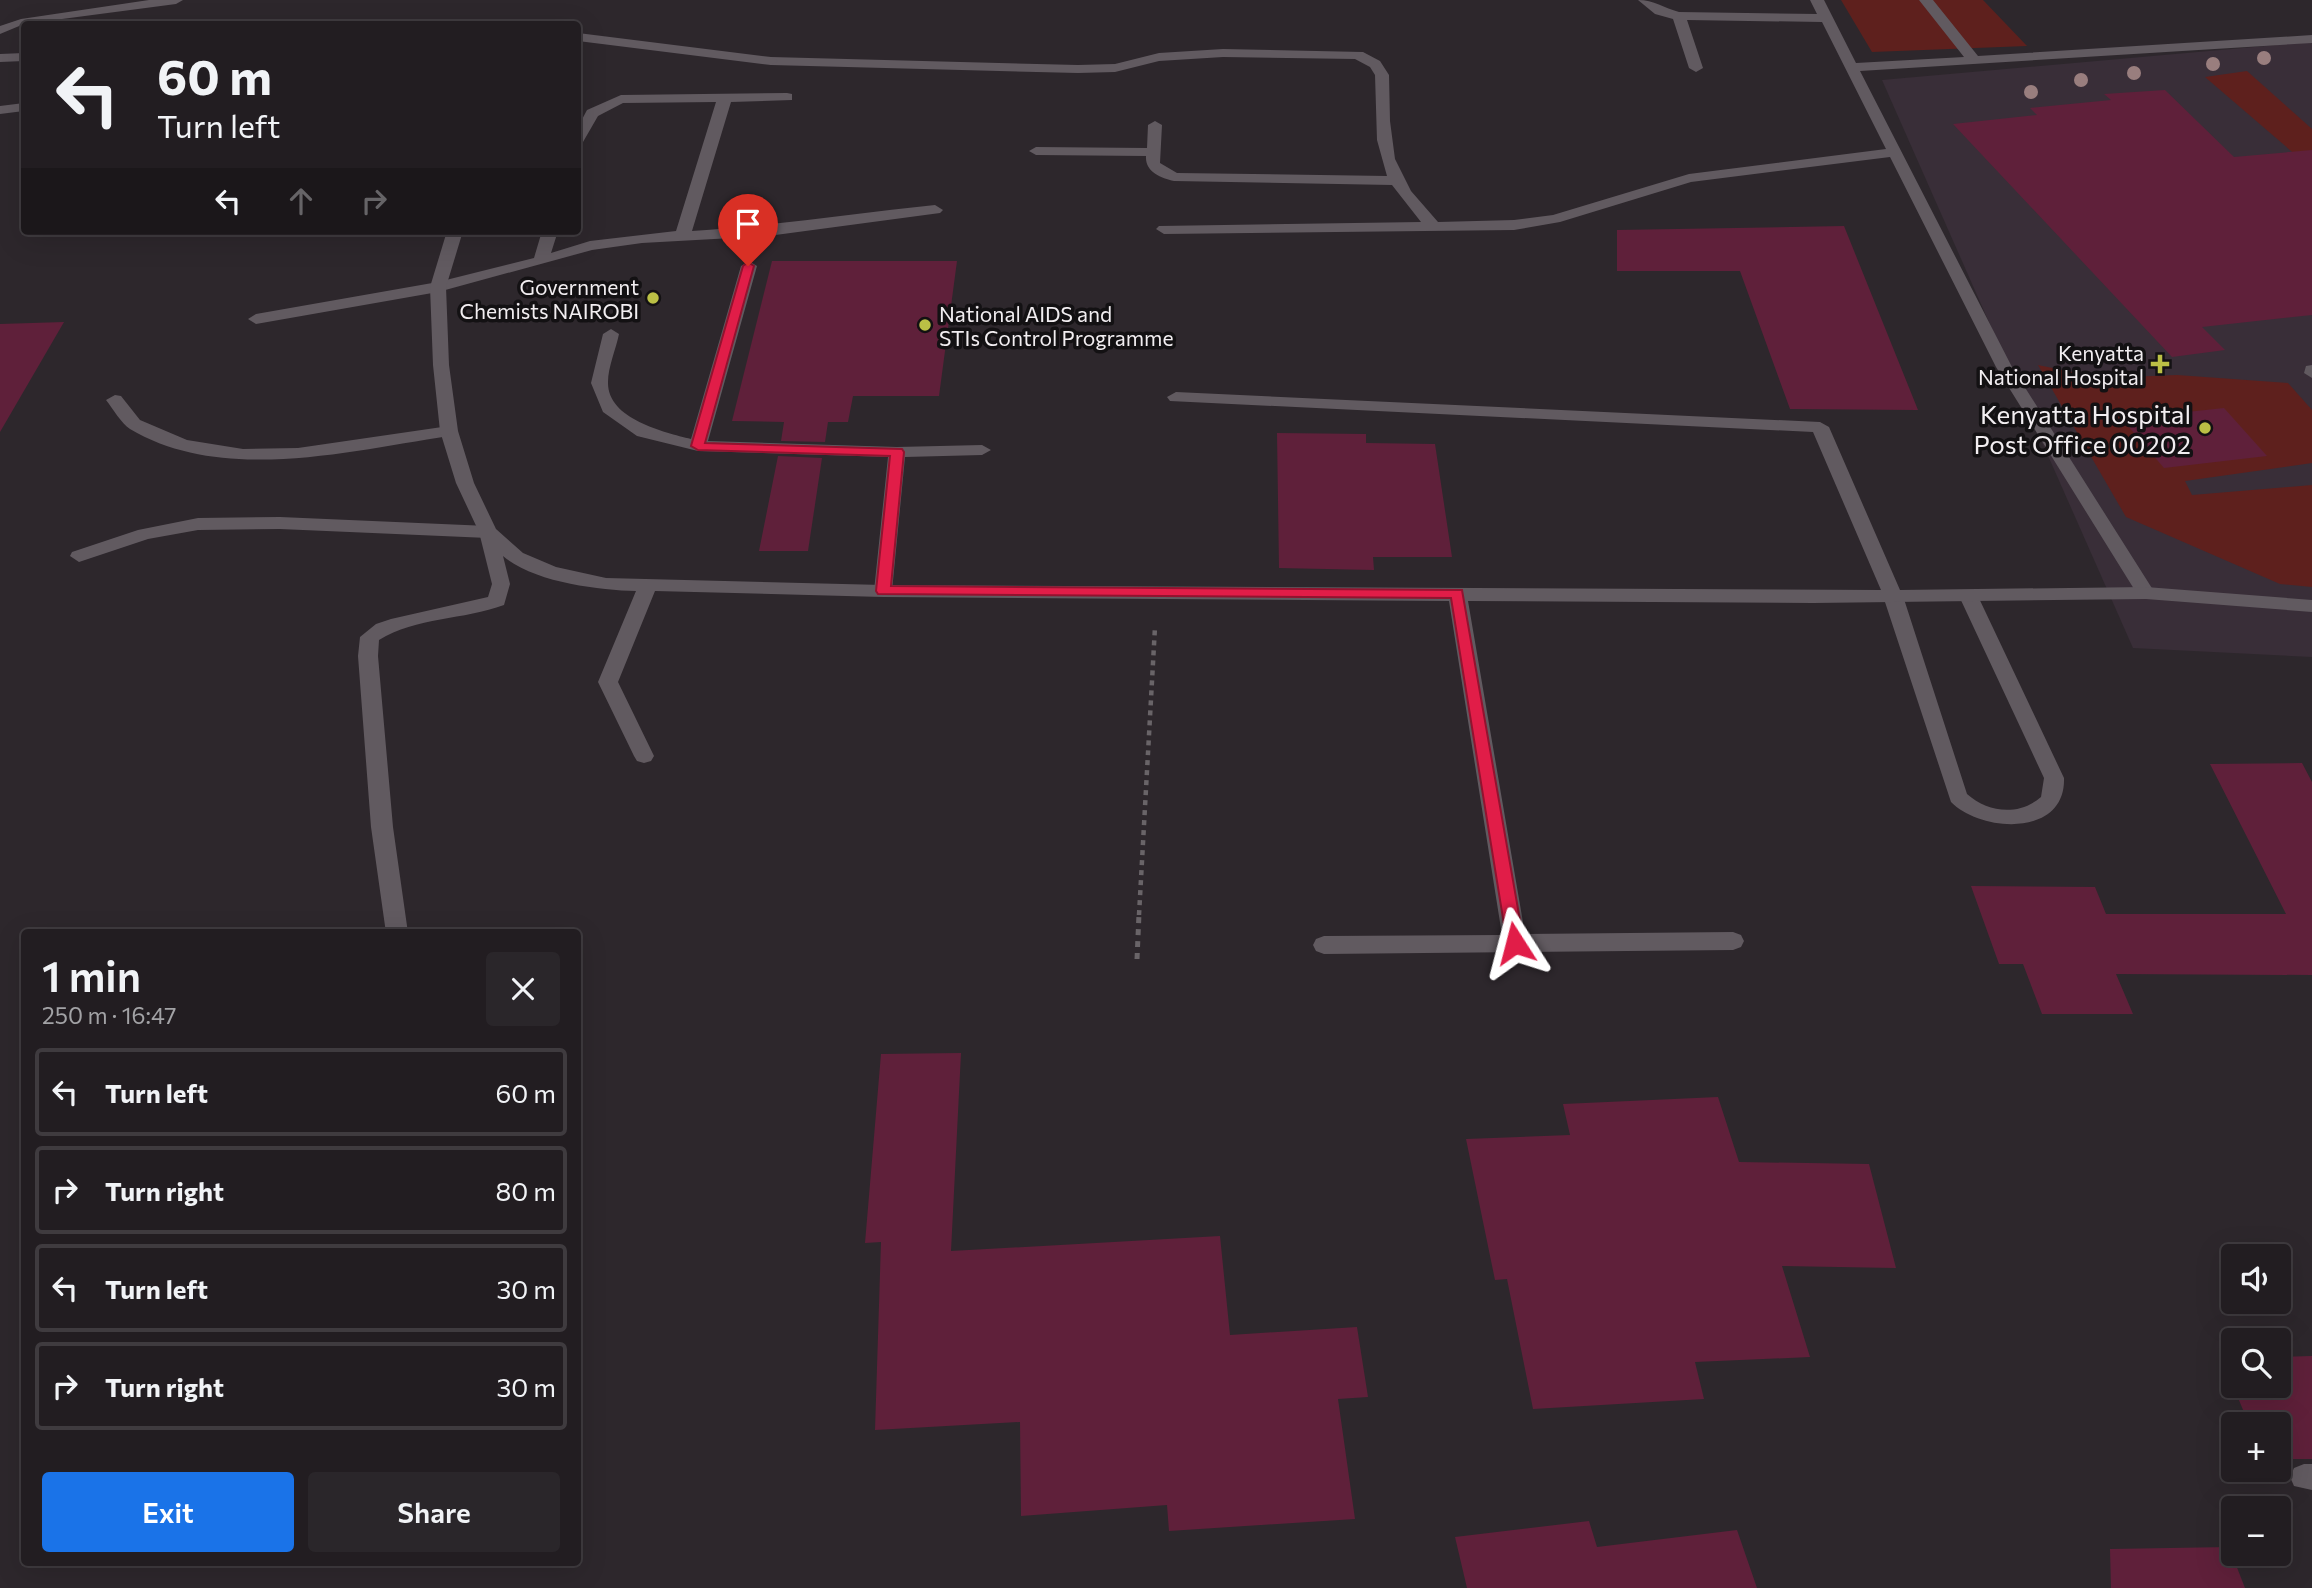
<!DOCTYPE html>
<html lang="en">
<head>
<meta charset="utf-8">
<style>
  :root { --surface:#221d21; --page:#2a262a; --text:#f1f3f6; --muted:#a2a2a5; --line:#3f3b3f; --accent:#1a73e8 }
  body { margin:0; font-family:Commissioner,sans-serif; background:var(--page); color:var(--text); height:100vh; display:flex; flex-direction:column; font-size:26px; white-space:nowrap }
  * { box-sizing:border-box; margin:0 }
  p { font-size:23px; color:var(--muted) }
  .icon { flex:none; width:38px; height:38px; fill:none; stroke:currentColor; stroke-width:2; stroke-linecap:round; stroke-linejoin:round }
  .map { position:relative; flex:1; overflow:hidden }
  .sheet { position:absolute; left:21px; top:929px; width:560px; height:637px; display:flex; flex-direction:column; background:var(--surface); border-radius:7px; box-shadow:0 7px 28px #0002,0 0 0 2px var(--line) }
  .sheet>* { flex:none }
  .hud { position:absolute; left:21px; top:21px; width:560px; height:214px; border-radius:7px; box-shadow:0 7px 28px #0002,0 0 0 2px var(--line); background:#221d21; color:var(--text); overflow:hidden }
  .buttons { position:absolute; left:2221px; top:1244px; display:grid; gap:14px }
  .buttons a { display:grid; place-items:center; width:70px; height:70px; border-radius:7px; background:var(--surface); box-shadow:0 7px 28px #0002,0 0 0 2px var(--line); font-size:35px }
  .pin { position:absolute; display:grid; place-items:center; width:60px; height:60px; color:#fff; margin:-72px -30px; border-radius:50% 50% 50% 0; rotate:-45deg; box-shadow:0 0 7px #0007 }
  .pin .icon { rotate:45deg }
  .me { position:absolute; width:77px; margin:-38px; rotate:351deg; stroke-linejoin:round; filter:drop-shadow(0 0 5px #0008) }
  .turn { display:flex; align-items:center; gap:24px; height:147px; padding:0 21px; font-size:32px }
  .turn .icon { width:91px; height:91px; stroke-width:2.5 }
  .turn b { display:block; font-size:49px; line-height:60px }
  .lanes { display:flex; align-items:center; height:66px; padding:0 21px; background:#0003; justify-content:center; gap:35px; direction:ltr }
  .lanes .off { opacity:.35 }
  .round { display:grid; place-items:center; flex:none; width:74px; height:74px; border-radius:7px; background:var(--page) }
  .headline { display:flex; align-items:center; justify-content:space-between; height:119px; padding:0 21px }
  h1 { font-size:42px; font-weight:600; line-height:52px }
  .cta { display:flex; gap:14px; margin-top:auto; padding:14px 21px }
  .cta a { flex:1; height:80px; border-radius:7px; background:var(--accent); color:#fff; font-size:28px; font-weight:600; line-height:80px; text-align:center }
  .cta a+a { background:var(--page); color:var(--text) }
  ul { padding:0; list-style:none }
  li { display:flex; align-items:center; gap:21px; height:88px; margin:0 14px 10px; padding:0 7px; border:4px solid var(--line); border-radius:7px }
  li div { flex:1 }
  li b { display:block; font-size:26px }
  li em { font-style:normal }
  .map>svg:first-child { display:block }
  .built { fill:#392e38 }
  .green { fill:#5e201d }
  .building { fill:#5f203a }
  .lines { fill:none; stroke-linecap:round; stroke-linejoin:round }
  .path-far1 { stroke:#696468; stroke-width:4.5; stroke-dasharray:5 5; stroke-linecap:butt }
  .path { stroke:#696468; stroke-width:5; stroke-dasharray:6 6; stroke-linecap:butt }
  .lane { fill:#615a60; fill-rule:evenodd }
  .street { fill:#615a60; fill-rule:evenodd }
  .tree { fill:#997e7e }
  .route { fill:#e11d48; stroke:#92132f; stroke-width:2 }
  .poi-dot { fill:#bbc045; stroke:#131113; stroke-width:2.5 }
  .labels { text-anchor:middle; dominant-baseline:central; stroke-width:7; stroke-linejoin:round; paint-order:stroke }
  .far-poi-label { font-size:21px; fill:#f2eef1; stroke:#131113; text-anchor:end }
  .poi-label { font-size:26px; fill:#f2eef1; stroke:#131113; text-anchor:end }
</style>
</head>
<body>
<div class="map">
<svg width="2312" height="1588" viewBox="0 0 2312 1588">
  <rect width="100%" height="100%" fill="#2d272c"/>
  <!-- built -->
  <polygon class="built" points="2312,42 2312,657 2133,648 1882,80"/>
  <!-- green -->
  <g class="green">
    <polygon points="1841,0 1983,0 2027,46 1872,52"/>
    <polygon points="2247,71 2312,129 2312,169 2205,77"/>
    <polygon points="2038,365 2101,378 2177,375 2288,383 2312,410 2312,463 2185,481 2192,495 2312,485 2312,587 2280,584 2126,517"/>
  </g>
  <!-- building -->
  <g class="building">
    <polygon points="2165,90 2234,157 2312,150 2312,315 2202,327 2225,350 2172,357 1953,124 2037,115 2030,108 2111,100 2104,94"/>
    <polygon points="1844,226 1918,410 1790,409 1740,271 1617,271 1617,230"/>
    <polygon points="772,261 957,261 939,396 853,396 848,422 828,422 825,442 781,441 784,422 732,421"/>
    <polygon points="64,322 0,432 0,324"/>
    <polygon points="2224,408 2267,456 2164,468 2122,419"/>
    <polygon points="1277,433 1366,434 1366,443 1435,444 1452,557 1373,557 1374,570 1279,568"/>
    <polygon points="778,456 822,458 808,551 759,551"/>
    <polygon points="2302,763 2312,782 2312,975 2116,974 2133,1014 2042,1014 2023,964 1999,964 1971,886 2095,887 2106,914 2286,914 2210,764"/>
    <polygon points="961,1053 951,1251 1220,1236 1230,1335 1357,1327 1368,1397 1338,1399 1355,1519 1169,1531 1167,1505 1021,1516 1020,1422 875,1430 881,1242 865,1243 881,1054"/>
    <polygon points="1718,1097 1739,1162 1869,1164 1896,1268 1782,1266 1810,1357 1695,1362 1704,1399 1533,1409 1507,1279 1495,1280 1466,1139 1570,1135 1563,1104"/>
    <polygon points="2312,1356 2312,1459 2278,1459 2278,1424 2249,1424 2233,1386 2278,1386 2278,1357"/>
    <polygon points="1589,1521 1597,1547 1737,1530 1757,1588 1467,1588 1455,1537"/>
    <polygon points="2229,1547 2245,1588 2111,1588 2110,1549"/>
  </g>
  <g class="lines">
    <!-- path-far1 -->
    <polyline class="path-far1" points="1139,915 1155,627"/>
    <!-- path -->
    <polyline class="path" points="1137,959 1139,914"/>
    <!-- lane -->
    <g class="lane">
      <polygon points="149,0 183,0 176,4 24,24 0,34 0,26 21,19"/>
      <path d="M 1638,0 C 1654,0 1664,8 1679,12 L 1817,14 L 1810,0 L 1824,0 L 1856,63 L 1964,57 L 1919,0 L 1933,0 L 1978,56 L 2312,35 L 2312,43 L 1860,71 L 2012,367 L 2155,593 L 2153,597 L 2139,597 L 1996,367 L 1890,157 L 1691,182 L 1560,222 L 1514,230 L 1164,234 L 1156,229 L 1159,226 L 1421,222 L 1392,185 L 1174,181 C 1161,178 1145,172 1146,156 L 1036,155 L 1029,151 L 1036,147 L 1147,148 L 1148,125 L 1155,121 L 1162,125 L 1160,163 L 1177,173 L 1387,176 L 1377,140 L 1375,75 L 1370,67 L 1355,59 L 1223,57 L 1159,61 L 1115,72 L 1078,73 L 771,65 L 764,61 L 771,57 L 1078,65 L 1115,64 L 1159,53 L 1223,49 L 1363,52 L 1380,61 L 1389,75 L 1390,121 L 1395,159 L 1411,191 L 1438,222 L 1514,220 L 1553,215 L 1689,174 L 1886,149 L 1822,22 L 1687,20 L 1703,68 L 1696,72 L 1689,68 L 1673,19 L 1655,14 Z"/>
      <polygon points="24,53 24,61 0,62 0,54"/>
      <path d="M 787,93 L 792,94 L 792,100 L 731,102 L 692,231 C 774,226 854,213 935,205 L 943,210 L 940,213 L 768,236 L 642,243 L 592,250 L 438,292 L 256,324 L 248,319 L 256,314 L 438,282 L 534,258 L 542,231 L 558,231 L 551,253 L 590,241 L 676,231 L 716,102 L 623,103 L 598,116 L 583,142 L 578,143 L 578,127 L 587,110 L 621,95 Z"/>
      <path d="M 749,261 L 757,266 L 708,441 L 897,447 L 982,445 L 991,450 L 982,455 L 905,457 L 892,591 L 890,595 L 876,595 L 874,591 L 888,457 L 698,451 L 637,436 L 603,412 L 591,383 L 603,334 L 611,329 L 619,334 C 616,349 608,367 608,382 C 607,419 664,432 691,439 L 741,266 Z"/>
      <polygon points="2312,365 2312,378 2304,373 2306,366"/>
      <path d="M 115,395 L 121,396 L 140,420 L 187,440 L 243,449 L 298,448 L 449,426 L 458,431 L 449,436 C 350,451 222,484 130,429 C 121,423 113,409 106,400 Z"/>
      <polygon points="280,517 488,526 497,532 488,538 280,529 198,530 148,539 79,562 70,556 72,552 138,530 198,518"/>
      <path d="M 1893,590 L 1900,592 L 1903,596 L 1967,794 C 1988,813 2019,816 2041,797 L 2044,778 L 1959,596 L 1962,592 L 1976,592 L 2064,778 C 2066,837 1982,833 1951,802 L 1883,596 L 1886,592 Z"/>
    </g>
    <!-- street -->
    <g class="street">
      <polygon points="578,33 771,57 778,61 771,65 578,41"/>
      <polygon points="24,103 24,111 0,114 0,106"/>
      <path d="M 447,231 L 463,231 L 446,287 L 449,365 L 458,431 L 474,483 L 496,529 L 523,553 L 556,567 L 606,578 L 883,585 L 1881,590 L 1813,432 L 1170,401 L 1167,397 L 1176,392 L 1820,422 L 1829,427 L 1900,590 L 2146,587 L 2312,600 L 2312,612 L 2146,599 L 1813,603 L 1468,601 L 1525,934 L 1733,932 L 1741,935 L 1744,941 L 1741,947 L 1733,950 L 1324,954 L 1316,951 L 1313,945 L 1316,939 L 1324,936 L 1502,935 L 1449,601 L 883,597 L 655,591 L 618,682 L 654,756 L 651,761 L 644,763 L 637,761 L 634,756 L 598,682 L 636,591 C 598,590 533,582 503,556 L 510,584 L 504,605 C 464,620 416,617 379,640 L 378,656 L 393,827 L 408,933 L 386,933 L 371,827 L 358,656 L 360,637 L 376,624 L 391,619 L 488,597 L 492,584 L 479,532 L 456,483 L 440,431 L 433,365 L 430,287 Z"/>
      <polygon points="2304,1464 2312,1464 2312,1490 2294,1486 2290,1477 2294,1468"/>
    </g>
  </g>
  <!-- trees -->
  <g class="tree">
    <circle cx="2264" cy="58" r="7"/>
    <circle cx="2213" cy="64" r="7"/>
    <circle cx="2134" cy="73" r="7"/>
    <circle cx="2081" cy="80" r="7"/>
    <circle cx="2031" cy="92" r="7"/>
  </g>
  <!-- route -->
  <polygon class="route" points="748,262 754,266 705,443 902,449 904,452 891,586 1462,590 1524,943 1521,948 1509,948 1507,943 1451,598 878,594 876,591 890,456 698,450 691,446 743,266"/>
  <!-- markers -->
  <g class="poi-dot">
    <circle cx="653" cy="298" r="7"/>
    <circle cx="925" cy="325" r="7"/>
    <path d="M2156.5 353.5h7v7h7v7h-7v7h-7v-7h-7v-7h7z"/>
    <circle cx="2205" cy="428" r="7"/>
  </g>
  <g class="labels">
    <!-- far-poi labels -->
    <g class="far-poi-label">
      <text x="639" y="286">Government<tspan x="639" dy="24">Chemists NAIROBI</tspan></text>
      <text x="939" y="313" text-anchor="start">National AIDS and<tspan x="939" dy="24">STIs Control Programme</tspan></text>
      <text x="2144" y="352">Kenyatta<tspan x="2144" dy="24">National Hospital</tspan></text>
    </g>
    <!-- poi labels -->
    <g class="poi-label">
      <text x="2191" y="413">Kenyatta Hospital<tspan x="2191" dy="30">Post Office 00202</tspan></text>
    </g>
  </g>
</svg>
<div class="buttons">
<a><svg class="icon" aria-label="sound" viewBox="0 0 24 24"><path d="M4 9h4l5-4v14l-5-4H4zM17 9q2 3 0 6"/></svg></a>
<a><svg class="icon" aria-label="search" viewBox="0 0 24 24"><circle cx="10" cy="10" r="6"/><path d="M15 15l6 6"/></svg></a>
<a>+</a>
<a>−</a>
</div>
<div class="pin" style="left:748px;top:266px;background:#d93025"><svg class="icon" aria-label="arrive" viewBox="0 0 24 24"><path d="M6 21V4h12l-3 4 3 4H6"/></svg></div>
<svg class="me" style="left:1515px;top:943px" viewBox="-20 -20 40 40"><path d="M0-17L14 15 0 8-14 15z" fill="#e11d48" stroke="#fff" stroke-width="4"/></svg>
<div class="hud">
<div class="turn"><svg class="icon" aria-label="left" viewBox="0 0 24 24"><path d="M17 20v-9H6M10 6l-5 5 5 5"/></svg><div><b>60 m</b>Turn left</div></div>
<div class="lanes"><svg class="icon" aria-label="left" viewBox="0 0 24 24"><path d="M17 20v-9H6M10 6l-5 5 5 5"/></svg><svg class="icon off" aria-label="ahead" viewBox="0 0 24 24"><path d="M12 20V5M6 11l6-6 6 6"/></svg><svg class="icon off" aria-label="right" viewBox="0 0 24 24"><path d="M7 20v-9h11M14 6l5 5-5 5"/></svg></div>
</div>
<section class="sheet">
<div class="headline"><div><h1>1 min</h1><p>250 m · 16:47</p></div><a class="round"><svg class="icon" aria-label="close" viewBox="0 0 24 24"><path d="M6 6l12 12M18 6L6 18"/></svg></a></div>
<ul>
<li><svg class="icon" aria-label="left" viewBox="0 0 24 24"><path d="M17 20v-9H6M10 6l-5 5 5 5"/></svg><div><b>Turn left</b></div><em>60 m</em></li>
<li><svg class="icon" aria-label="right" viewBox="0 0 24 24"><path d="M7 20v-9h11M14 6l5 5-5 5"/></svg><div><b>Turn right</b></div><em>80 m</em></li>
<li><svg class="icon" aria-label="left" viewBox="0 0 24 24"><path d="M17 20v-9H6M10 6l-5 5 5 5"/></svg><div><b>Turn left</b></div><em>30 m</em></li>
<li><svg class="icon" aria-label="right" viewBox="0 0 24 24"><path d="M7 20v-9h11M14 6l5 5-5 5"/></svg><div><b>Turn right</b></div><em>30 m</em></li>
</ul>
<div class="cta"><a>Exit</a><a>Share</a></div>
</section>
</div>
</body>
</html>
